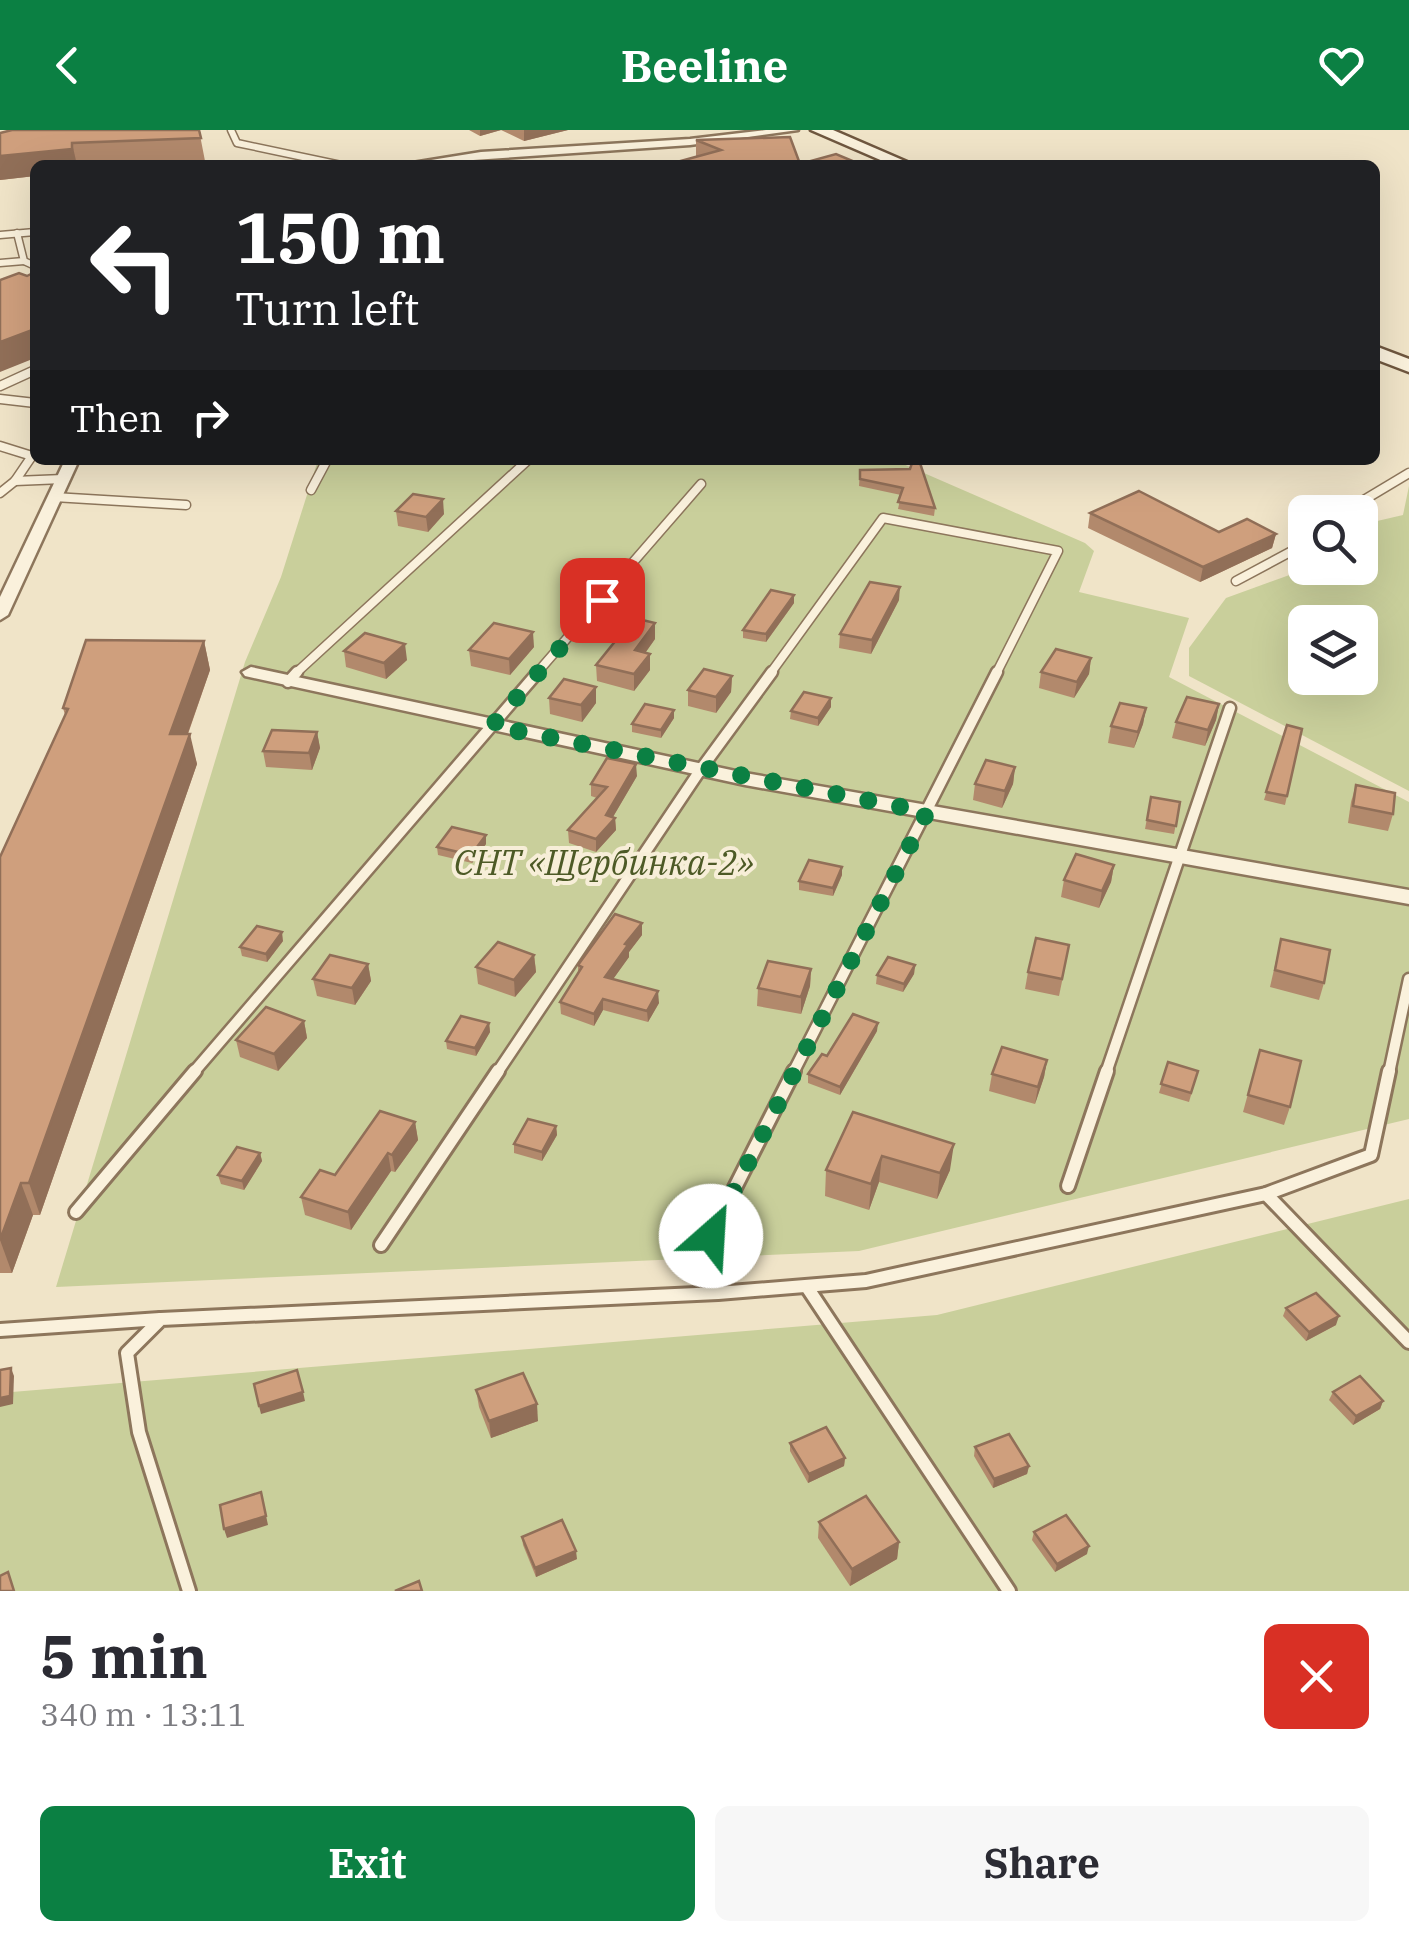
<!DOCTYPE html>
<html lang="en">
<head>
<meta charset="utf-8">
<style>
  :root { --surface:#fff; --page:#f7f7f7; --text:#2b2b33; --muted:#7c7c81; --accent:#0b8043 }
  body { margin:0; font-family:"IBM Plex Serif",serif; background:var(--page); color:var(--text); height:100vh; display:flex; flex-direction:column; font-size:38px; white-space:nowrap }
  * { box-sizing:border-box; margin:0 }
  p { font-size:32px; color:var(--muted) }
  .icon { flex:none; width:55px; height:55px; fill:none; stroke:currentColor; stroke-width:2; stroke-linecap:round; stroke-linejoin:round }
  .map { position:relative; height:1461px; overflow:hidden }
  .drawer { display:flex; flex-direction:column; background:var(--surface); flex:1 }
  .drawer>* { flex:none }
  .banner { position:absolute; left:30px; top:30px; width:1350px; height:305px; border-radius:15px; box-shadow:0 10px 40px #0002; background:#202124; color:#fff; overflow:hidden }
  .tools { position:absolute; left:1288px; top:365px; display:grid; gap:20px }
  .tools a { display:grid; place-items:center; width:90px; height:90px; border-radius:15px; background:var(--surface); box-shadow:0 10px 40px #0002; font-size:50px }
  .pin { position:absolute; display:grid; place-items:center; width:85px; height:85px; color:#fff; margin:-42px; border-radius:20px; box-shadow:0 5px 15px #0006 }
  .me { position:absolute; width:110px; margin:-55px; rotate:26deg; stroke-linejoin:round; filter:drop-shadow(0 0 8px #0008) }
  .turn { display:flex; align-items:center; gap:35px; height:210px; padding:0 40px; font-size:45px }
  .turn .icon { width:130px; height:130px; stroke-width:2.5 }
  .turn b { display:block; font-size:70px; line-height:85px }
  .then { display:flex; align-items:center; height:95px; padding:0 40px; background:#0003; gap:20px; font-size:38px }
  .round { display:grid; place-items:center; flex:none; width:105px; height:105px; border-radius:15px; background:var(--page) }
  .head { display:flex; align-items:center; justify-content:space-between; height:170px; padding:0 40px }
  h1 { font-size:60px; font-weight:700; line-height:75px }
  .primary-button { display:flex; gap:20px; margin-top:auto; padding:20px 40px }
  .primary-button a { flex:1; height:115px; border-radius:15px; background:var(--accent); color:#fff; font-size:40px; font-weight:700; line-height:115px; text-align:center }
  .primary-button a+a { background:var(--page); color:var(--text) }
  header { display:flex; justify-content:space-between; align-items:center; height:130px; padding:0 40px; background:var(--accent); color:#fff; font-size:45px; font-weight:700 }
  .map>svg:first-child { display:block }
  .green { fill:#c9cf9b; fill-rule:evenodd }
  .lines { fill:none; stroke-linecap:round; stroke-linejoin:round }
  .service-far3-casing { stroke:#8d765c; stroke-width:9 }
  .service-far2-casing { stroke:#8d765c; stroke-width:11 }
  .service-far1-casing { stroke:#8d765c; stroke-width:15 }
  .service-casing { stroke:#8d765c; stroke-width:18 }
  .minor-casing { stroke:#8d765c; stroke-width:5 }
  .secondary-casing { stroke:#6f573f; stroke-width:5 }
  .service-far3 { stroke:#faf1dc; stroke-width:6 }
  .service-far2 { stroke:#faf1dc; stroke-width:8 }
  .service-far1 { stroke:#faf1dc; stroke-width:10 }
  .service { stroke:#faf1dc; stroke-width:12 }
  .minor { fill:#faf1dc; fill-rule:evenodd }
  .secondary { fill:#faf1dc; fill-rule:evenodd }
  .wall { fill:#b2896c }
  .shaded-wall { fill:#916f58 }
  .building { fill:#cf9f7d; stroke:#916f58; stroke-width:2.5 }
  .route { stroke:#0b8043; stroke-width:18; stroke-dasharray:0 32.4 }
  .labels { text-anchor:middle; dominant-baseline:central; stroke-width:8; stroke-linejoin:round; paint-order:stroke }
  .park-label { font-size:35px; font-style:italic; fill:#4d5a26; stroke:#f7eed8 }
</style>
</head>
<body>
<header><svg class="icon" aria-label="back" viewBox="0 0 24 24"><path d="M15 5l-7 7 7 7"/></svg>Beeline<svg class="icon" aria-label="heart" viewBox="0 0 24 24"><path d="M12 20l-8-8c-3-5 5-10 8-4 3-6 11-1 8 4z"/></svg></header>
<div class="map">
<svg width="1409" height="1461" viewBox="0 0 1409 1461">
  <rect width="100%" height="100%" fill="#f0e4c8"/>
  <!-- green -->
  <g class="green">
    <polygon points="318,330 894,330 1085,413 1094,421 1079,462 1189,488 1169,547 1409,672 1409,989 859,1121 56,1157 245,532 281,447"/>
    <path d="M 1409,356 L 1409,661 L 1189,546 L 1189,518 L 1226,468 L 1309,438 L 1360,438 L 1360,395 L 1403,385 ZM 1305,492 L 1360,492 L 1360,548 L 1305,548 Z"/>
    <polygon points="1409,1069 1409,1461 0,1461 0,1263 937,1185"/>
  </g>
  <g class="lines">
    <!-- service-far3 casing -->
    <g class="service-far3-casing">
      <g id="service-far3">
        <polyline points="231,0 237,13 341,35"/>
        <polyline points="17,103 24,131 35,136"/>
        <polyline points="0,105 35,102"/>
        <polyline points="0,133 24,131"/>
      </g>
    </g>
    <!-- service-far2 casing -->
    <g class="service-far2-casing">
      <g id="service-far2">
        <polyline points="0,256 35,240"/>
        <polyline points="0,269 35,273"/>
        <polyline points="0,316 32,326 15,351 0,363"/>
        <polyline points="15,351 63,349"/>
        <polyline points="311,360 327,330"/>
        <polyline points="54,367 186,375"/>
        <polyline points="1344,382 1409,343"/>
        <polyline points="1236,451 1305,414"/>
        <polyline points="295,544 528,330"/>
        <polyline points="536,544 701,354"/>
        <polyline points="770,544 883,388 1058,421 996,544"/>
      </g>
    </g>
    <!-- service-far1 casing -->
    <g class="service-far1-casing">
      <g id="service-far1">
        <polyline points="288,552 297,542"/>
        <polyline points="193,943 538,542"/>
        <polyline points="497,943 701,639 772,542"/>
        <polyline points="793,943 997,542"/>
        <polyline points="1106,943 1230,578"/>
        <polyline points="1389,943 1409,849"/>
      </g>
    </g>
    <!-- service casing -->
    <g class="service-casing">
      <g id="service">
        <polyline points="1068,1056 1107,941"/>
        <polyline points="1266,1064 1409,1212"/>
        <polyline points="76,1082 195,941"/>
        <polyline points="711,1105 794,941"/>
        <polyline points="381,1115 498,941"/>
        <polyline points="807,1157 1009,1461"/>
        <polyline points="0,1200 160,1189"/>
        <polyline points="189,1461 139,1302 127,1223 161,1189 718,1163 866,1151 1266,1064 1371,1025 1389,941"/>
      </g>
    </g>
    <!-- minor casing -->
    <g class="minor-casing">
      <g id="minor">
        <polygon points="766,0 798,0 690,15 400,35 481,22 690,9"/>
        <polygon points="65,330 79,330 8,485 0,490 0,467"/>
        <polygon points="251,537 745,643 1409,760 1409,774 745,655 245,546 242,542"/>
      </g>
    </g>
    <!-- secondary casing -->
    <g class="secondary-casing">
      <g id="secondary">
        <polygon points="811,0 833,0 914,35 892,35"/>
        <polygon points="1375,216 1409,229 1409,242 1375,229"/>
      </g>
    </g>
    <!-- service-far3 -->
    <use href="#service-far3" class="service-far3"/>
    <!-- service-far2 -->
    <use href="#service-far2" class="service-far2"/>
    <!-- service-far1 -->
    <use href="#service-far1" class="service-far1"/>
    <!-- service -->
    <use href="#service" class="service"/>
    <!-- minor -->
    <use href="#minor" class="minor"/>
    <!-- secondary -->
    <use href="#secondary" class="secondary"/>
  </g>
  <!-- wall -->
  <g class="wall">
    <polygon points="199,0 205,31 111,35 35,35 35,46 0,50 0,3"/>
    <polygon points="469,0 568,0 524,11 501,0 480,6"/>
    <polygon points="696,10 800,34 666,35 696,27"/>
    <polygon points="910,339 935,378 934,386 898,379 901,365 859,356 860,340"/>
    <polygon points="396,381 444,384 428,402 398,396"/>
    <polygon points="1090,383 1219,402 1276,404 1272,418 1200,452 1088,398"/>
    <polygon points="794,465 794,473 766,512 743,508 743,500"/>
    <polygon points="899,470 871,524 839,518 840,504"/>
    <polygon points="655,509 645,523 650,524 650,540 634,561 597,551 596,535"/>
    <polygon points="204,511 210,540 188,604 197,634 40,1085 33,1085 12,1143 0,1143 0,727 65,585 63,578"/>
    <polygon points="534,517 510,545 471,536 469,520"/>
    <polygon points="344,521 407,530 386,549 346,537"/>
    <polygon points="1091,528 1089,544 1074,568 1039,558 1041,542"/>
    <polygon points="732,546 731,562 716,583 688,576 688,560"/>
    <polygon points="549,568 596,573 582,592 550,584"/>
    <polygon points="1219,574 1216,590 1205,616 1172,608 1176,592"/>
    <polygon points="831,577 818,596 790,589 791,581"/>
    <polygon points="1146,578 1143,594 1134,618 1108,613 1111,596"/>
    <polygon points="674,580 674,588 661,608 632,602 632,594"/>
    <polygon points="1287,595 1302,599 1285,675 1264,670"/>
    <polygon points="317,602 320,618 312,640 266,637 263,621"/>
    <polygon points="1015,637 1013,654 1002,678 973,670 975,654"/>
    <polygon points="637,646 613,687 615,688 616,700 596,722 569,713 568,700 597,668 591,666 591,654"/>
    <polygon points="1356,655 1393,684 1388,701 1348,693 1351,672"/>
    <polygon points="1151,667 1180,672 1174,704 1145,699"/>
    <polygon points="486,714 472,733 438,725 437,717"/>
    <polygon points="1114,735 1111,752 1099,778 1061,767 1064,750"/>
    <polygon points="842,745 833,766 799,760 799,751"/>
    <polygon points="642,793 642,805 629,822 629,827 613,849 659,873 648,892 603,880 594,896 561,884 560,872 578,843 578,835"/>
    <polygon points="1281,809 1324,853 1319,870 1270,857"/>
    <polygon points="283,811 267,832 242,826 240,817"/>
    <polygon points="534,825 536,842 515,867 478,854 476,837"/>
    <polygon points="1066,832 1059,866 1025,859 1028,842"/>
    <polygon points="368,834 371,851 355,875 317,866 313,849"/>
    <polygon points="915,835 914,844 903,862 876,854 877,845"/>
    <polygon points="811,839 810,856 801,884 757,876 758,858"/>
    <polygon points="304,891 307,908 278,941 240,927 236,910"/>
    <polygon points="489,893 490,902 476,926 447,919 446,911"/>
    <polygon points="877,901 840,965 808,953 808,944 827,926"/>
    <polygon points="1260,920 1290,977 1284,995 1243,982"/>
    <polygon points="1047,930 1044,947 1035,974 989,961 992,944"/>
    <polygon points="1168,932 1198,941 1189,972 1159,963"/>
    <polygon points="853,982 950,1040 937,1069 879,1052 869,1080 825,1066 826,1040"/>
    <polygon points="415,992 418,1010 395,1042 391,1041 351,1100 305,1085 301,1067"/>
    <polygon points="556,996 557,1005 542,1031 514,1023 514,1014"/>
    <polygon points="260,1023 262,1031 244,1060 221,1054 218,1045"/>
    <polygon points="1286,1178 1336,1195 1306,1211 1283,1186"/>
    <polygon points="476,1260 538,1291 491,1308 479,1277"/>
    <polygon points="1333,1262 1383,1271 1380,1279 1353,1295 1329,1270"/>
    <polygon points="790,1313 845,1328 844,1336 808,1353 790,1321"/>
    <polygon points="975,1317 1029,1336 1027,1344 993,1358 974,1326"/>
    <polygon points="819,1392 899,1412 897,1429 850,1456 818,1408"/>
    <polygon points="1034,1402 1087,1424 1055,1442 1032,1410"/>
    <polygon points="522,1407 577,1429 536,1447 523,1415"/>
  </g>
  <!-- shaded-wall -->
  <g class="shaded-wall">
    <polygon points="480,0 501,0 480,6"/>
    <polygon points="524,0 568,0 524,11"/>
    <polygon points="72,13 77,35 35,35 35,46 0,50 0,26"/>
    <polygon points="35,199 35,228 0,242 0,212"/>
    <polygon points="443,369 444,384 428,402 426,387"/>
    <polygon points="1276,404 1272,418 1200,452 1203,437"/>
    <polygon points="900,457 899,470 871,524 872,510"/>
    <polygon points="794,465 794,473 766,512 766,504"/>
    <polygon points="655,493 655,509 636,536 635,520"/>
    <polygon points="533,502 534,517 510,545 509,529"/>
    <polygon points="204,511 210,540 177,634 170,604"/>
    <polygon points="405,514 407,530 386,549 384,533"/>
    <polygon points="650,524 650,540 634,561 634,544"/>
    <polygon points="1091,528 1089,544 1074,568 1077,552"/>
    <polygon points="732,546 731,562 716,583 716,567"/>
    <polygon points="596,557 596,573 582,592 581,575"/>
    <polygon points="831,568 831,577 818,596 818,588"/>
    <polygon points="1219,574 1216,590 1205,616 1208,600"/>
    <polygon points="1146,578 1143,594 1134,618 1138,602"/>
    <polygon points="674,580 674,588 661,608 661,600"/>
    <polygon points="317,602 320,618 312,640 309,623"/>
    <polygon points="190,604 197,634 40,1085 29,1053"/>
    <polygon points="636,634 637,646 607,697 615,688 616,700 596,722 596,709 606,685"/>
    <polygon points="1015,637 1013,654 1002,678 1005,661"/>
    <polygon points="486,705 486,714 472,733 471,725"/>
    <polygon points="1114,735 1111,752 1099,778 1102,761"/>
    <polygon points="842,737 842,745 833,766 833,758"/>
    <polygon points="642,793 642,805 629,822 629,827 606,859 605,847 625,814"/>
    <polygon points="282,802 283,811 267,832 266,824"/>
    <polygon points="534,825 536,842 515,867 514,850"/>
    <polygon points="368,834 371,851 355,875 352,858"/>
    <polygon points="915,835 914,844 903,862 904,854"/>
    <polygon points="811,839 810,856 801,884 801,867"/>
    <polygon points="658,861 659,873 648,892 647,881"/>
    <polygon points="603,869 603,880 594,896 594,884"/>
    <polygon points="304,891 307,908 278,941 274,924"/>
    <polygon points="489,893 490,902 476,926 475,918"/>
    <polygon points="878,893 877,901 840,965 840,957"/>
    <polygon points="1047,930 1044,947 1035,974 1038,957"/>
    <polygon points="415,992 418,1010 395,1042 392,1025"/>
    <polygon points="556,996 557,1005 542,1031 542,1022"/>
    <polygon points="954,1014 950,1040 937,1069 940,1043"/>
    <polygon points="260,1023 262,1031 244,1060 242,1051"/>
    <polygon points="388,1023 391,1041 351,1100 348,1082"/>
    <polygon points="882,1026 879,1052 869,1080 871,1054"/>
    <polygon points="21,1053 33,1085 12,1143 0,1110"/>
    <polygon points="1339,1186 1336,1195 1306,1211 1309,1202"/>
    <polygon points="11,1238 14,1246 13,1274 0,1277 0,1268"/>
    <polygon points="303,1262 305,1271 261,1284 259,1276"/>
    <polygon points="1383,1271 1380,1279 1353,1295 1356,1286"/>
    <polygon points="537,1274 538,1291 491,1308 489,1291"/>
    <polygon points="845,1328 844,1336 808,1353 809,1344"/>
    <polygon points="1029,1336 1027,1344 993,1358 994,1349"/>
    <polygon points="261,1362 268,1395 227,1408 224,1399"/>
    <polygon points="899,1412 897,1429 850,1456 852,1439"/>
    <polygon points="1089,1416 1087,1424 1055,1442 1057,1434"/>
    <polygon points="576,1421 577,1429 536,1447 535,1438"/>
  </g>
  <!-- building -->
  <g class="building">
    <polygon points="12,0 199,0 201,8 72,13 72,19 0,26 0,3"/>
    <polygon points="790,7 800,34 836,24 862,35 666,35 721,20 696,10"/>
    <polygon points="35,142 35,199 0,212 0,150 19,143 27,146"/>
    <polygon points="913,330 919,330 935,378 898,372 903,358 860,349 860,340 910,339"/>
    <polygon points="1139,361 1219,402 1247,389 1276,404 1203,437 1090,383"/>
    <polygon points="413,364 443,369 426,387 396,381"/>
    <polygon points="870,452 900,457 872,510 840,504"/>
    <polygon points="771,460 794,465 766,504 743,500"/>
    <polygon points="634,488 655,493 635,520 650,524 634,544 596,535"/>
    <polygon points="494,493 533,502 509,529 469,520"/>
    <polygon points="365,503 405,514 384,533 344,521"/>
    <polygon points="86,510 204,511 170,604 190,604 29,1053 21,1053 0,1110 0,727 68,579 63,578"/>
    <polygon points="1056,519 1091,528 1077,552 1041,542"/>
    <polygon points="704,539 732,546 716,567 688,560"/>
    <polygon points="564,549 596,557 581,575 549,568"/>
    <polygon points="804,562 831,568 818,588 791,581"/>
    <polygon points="1187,567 1219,574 1208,600 1176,592"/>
    <polygon points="1120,573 1146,578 1138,602 1111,596"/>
    <polygon points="645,574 674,580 661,600 632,594"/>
    <polygon points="1287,595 1302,599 1287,666 1266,662"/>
    <polygon points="272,600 317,602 309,623 263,621"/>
    <polygon points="607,628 636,634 606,685 615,688 596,709 568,700 607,657 591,654"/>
    <polygon points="986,630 1015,637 1005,661 975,654"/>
    <polygon points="1356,655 1395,663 1393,684 1353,676"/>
    <polygon points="1151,667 1180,672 1176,696 1147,690"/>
    <polygon points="452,697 486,705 471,725 437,717"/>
    <polygon points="1076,724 1114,735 1102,761 1064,750"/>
    <polygon points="809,730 842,737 833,758 799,751"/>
    <polygon points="615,784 642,793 625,814 628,815 605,847 658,861 647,881 603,869 594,884 560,872 582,837 578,835"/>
    <polygon points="257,796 282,802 266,824 240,817"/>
    <polygon points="1036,808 1069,815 1062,849 1028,842"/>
    <polygon points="1281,809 1330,820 1324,853 1275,840"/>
    <polygon points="498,812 534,825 514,850 476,837"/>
    <polygon points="330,825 368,834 352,858 313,849"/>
    <polygon points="888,827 915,835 904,854 877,845"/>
    <polygon points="768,831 811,839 801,867 758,858"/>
    <polygon points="266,877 304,891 274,924 236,910"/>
    <polygon points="853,884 878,893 840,957 808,944 822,924 827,926"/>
    <polygon points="461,886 489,893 475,918 446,911"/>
    <polygon points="1002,917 1047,930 1038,957 992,944"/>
    <polygon points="1260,920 1301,931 1290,977 1248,965"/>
    <polygon points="1168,932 1198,941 1191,963 1161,954"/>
    <polygon points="380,981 415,992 392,1025 388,1023 348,1082 301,1067 320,1040 335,1045"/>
    <polygon points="853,982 954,1014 940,1043 882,1026 871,1054 826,1040"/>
    <polygon points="528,989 556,996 542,1022 514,1014"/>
    <polygon points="237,1017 260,1023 242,1051 218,1045"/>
    <polygon points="1316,1163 1339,1186 1309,1202 1286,1178"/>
    <polygon points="11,1238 10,1266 0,1268 0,1240"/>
    <polygon points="297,1240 303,1262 259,1276 254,1254"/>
    <polygon points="523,1243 537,1274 489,1291 476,1260"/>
    <polygon points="1360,1246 1383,1271 1356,1286 1333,1262"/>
    <polygon points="826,1297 845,1328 809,1344 790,1313"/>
    <polygon points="1009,1304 1029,1336 994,1349 975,1317"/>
    <polygon points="261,1362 266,1386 224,1399 220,1375"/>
    <polygon points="866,1366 899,1412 852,1439 819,1392"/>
    <polygon points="1066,1385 1089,1416 1057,1434 1034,1402"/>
    <polygon points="562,1390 576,1421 535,1438 522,1407"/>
    <polygon points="8,1442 14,1461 0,1461 0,1446"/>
    <polygon points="419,1451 422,1461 395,1461"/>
  </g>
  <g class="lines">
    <!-- route -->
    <polyline class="route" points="602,470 492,596 927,682 711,1106"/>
  </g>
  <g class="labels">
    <!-- park labels -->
    <g class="park-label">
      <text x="604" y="732">СНТ «Щербинка-2»</text>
    </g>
  </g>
</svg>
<div class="tools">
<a><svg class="icon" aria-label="search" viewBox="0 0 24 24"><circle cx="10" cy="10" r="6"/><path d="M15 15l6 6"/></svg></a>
<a><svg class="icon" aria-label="layers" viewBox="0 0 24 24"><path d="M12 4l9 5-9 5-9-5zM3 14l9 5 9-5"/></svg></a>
</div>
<div class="pin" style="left:602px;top:470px;background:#d93025"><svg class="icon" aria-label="arrive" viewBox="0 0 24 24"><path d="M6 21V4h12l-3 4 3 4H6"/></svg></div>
<svg class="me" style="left:711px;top:1106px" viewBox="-20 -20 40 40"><circle r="19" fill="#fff"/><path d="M0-13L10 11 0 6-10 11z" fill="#0b8043"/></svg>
<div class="banner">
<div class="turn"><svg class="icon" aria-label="left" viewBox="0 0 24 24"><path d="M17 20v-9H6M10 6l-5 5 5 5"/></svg><div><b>150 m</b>Turn left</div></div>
<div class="then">Then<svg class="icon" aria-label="right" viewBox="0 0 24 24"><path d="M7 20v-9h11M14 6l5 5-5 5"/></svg></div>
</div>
</div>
<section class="drawer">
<div class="head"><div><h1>5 min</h1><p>340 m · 13:11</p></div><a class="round" style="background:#d93025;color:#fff"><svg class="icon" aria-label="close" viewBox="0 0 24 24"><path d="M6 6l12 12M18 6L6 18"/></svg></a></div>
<div class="primary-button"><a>Exit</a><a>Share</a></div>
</section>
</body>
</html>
